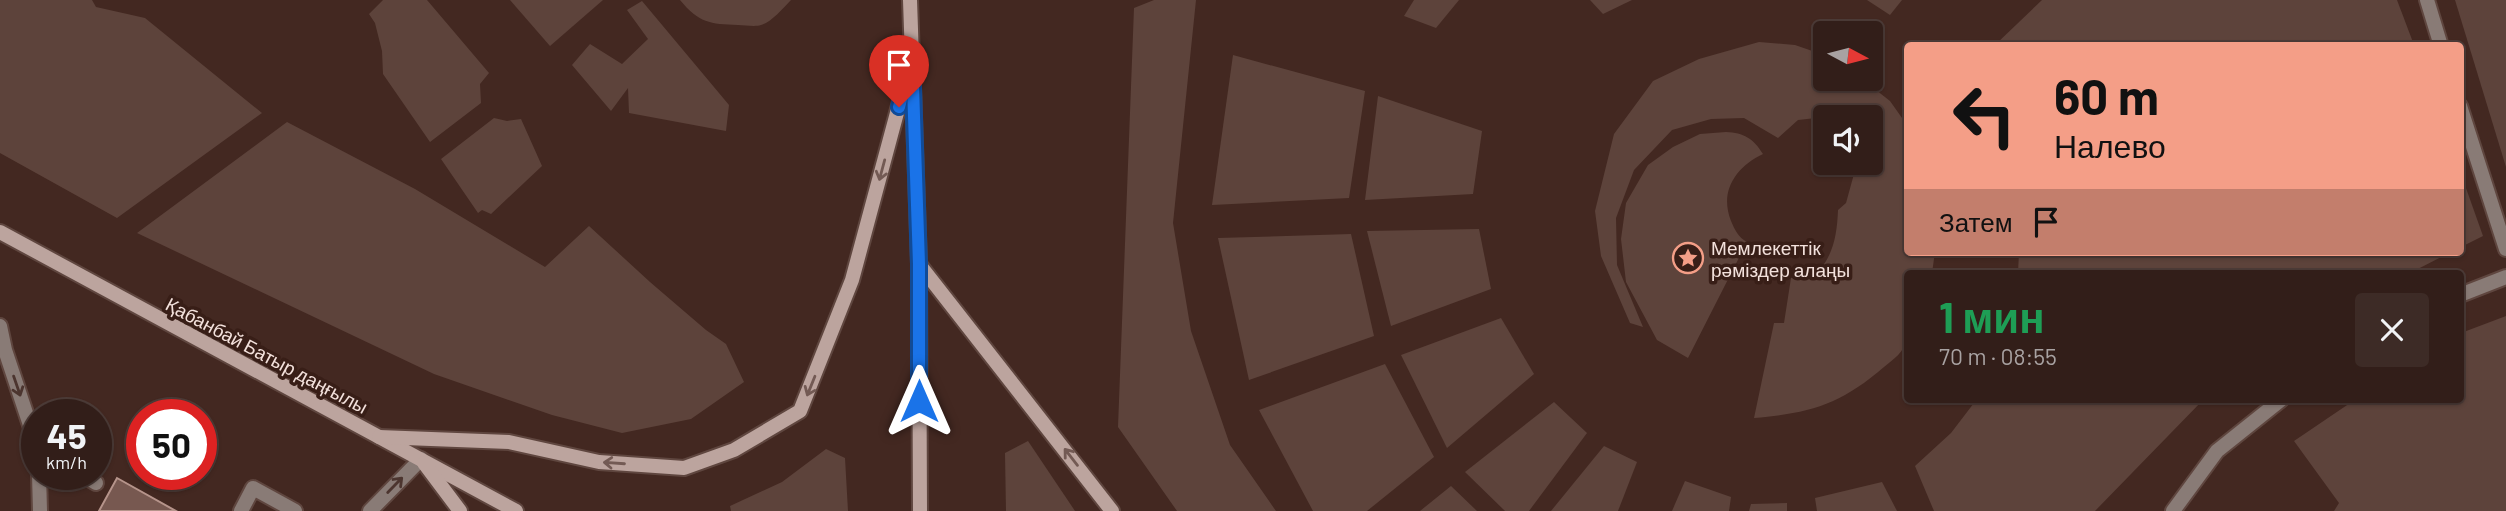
<!DOCTYPE html>
<html lang="ru">
<head>
<meta charset="utf-8">
<style>
  :root { --surface:#321e19; --page:#3d2b26; --text:#f1f3f6; --muted:#a8a2a2; --line:#4d3c38 }
  body { margin:0; font-family:Barlow,sans-serif; background:var(--page); color:var(--text); height:100vh; display:flex; flex-direction:column; font-size:26px; white-space:nowrap }
  * { box-sizing:border-box; margin:0 }
  p { font-size:23px; color:var(--muted) }
  .icon { flex:none; width:38px; height:38px; fill:none; stroke:currentColor; stroke-width:2; stroke-linecap:round; stroke-linejoin:round }
  .map { position:relative; flex:1; overflow:hidden }
  .panel { position:absolute; left:1904px; top:270px; width:560px; height:133px; display:flex; flex-direction:column; background:var(--surface); border-radius:7px; box-shadow:0 2px 5px #0004,0 0 0 2px var(--line) }
  .panel>* { flex:none }
  .guide { position:absolute; left:1904px; top:42px; width:560px; height:214px; border-radius:7px; box-shadow:0 2px 5px #0004,0 0 0 2px var(--line); background:#f49e87; color:#111; overflow:hidden }
  .needle { width:46px; rotate:97deg }
  .controls { position:absolute; left:1813px; top:21px; display:grid; gap:14px }
  .controls a { display:grid; place-items:center; width:70px; height:70px; border-radius:7px; background:var(--surface); box-shadow:0 2px 5px #0004,0 0 0 2px var(--line); font-size:35px }
  .speed { position:absolute; left:21px; top:399px; display:flex; gap:14px; font-size:35px; font-weight:700; text-align:center }
  .speed>* { display:grid; place-content:center; width:91px; height:91px; border-radius:50%; background:var(--surface); box-shadow:0 2px 5px #0004,0 0 0 2px var(--line); line-height:1 }
  .speed small { font-size:18px; font-weight:400 }
  .speed .limit { border:10px solid #d22; background:#fff; color:#111 }
  .pin { position:absolute; display:grid; place-items:center; width:60px; height:60px; color:#fff; margin:-72px -30px; border-radius:50% 50% 50% 0; rotate:-45deg; box-shadow:0 0 7px #0007 }
  .pin .icon { rotate:45deg }
  .me { position:absolute; width:77px; margin:-38px; rotate:0deg; stroke-linejoin:round; filter:drop-shadow(0 0 5px #0008) }
  .turn { display:flex; align-items:center; gap:24px; height:147px; padding:0 35px; font-size:32px }
  .turn .icon { width:91px; height:91px; stroke-width:2.5 }
  .turn b { display:block; font-size:49px; line-height:60px }
  .then { display:flex; align-items:center; height:66px; padding:0 35px; background:#0003; gap:14px; font-size:26px }
  .round { display:grid; place-items:center; flex:none; width:74px; height:74px; border-radius:7px; background:var(--page) }
  .summary { display:flex; align-items:center; justify-content:space-between; height:119px; padding:0 35px }
  h1 { font-size:42px; font-weight:700; line-height:52px; color:#1e9e55 }
  .map>svg:first-child { display:block }
  .green { fill:#5d433b }
  .building { fill:#775850; stroke:#b6948b; stroke-width:2 }
  .lines { fill:none; stroke-linecap:round; stroke-linejoin:round }
  .lane-casing { stroke:#5f463f; stroke-width:18 }
  .street-casing { stroke:#5f463f; stroke-width:18 }
  .secondary-casing { stroke:#5f463f; stroke-width:18 }
  .lane { stroke:#897b76; stroke-width:14 }
  .street { stroke:#897b76; stroke-width:14 }
  .secondary { stroke:#bca49e; stroke-width:14 }
  .oneway { stroke:#735a54 }
  .oneway2 { stroke:#4c352f }
  .route-casing { stroke:#114b97; stroke-width:18 }
  .route { stroke:#1a73e8; stroke-width:12 }
  .labels { text-anchor:middle; dominant-baseline:central; stroke-width:7; stroke-linejoin:round; paint-order:stroke }
  .poi-label { font-size:19px; fill:#f3e1dc; stroke:#381e17; text-anchor:start }
  .street-label { font-size:19px; fill:#f3e1dc; stroke:#381e17 }
</style>
</head>
<body>
<div class="map">
<svg width="2506" height="511" viewBox="0 0 2506 511">
  <rect width="100%" height="100%" fill="#432821"/>
  <!-- green -->
  <g class="green">
    <polygon points="0,0 92,0 96,7 145,18 262,113 117,218 0,153"/>
    <polygon points="383,0 427,0 489,73 480,84 481,103 430,142 383,74 382,51 375,23 369,14"/>
    <polygon points="510,0 603,0 550,46"/>
    <path d="M 680,0 L 791,0 C 783,8 772,22 761,25 C 755,27 745,25 738,25 C 710,24 699,23 680,0 Z"/>
    <polygon points="1154,0 1196,0 1173,223 1191,331 1230,445 1276,511 1177,511 1118,427 1134,8"/>
    <polygon points="1414,0 1459,0 1436,28 1404,16"/>
    <polygon points="1590,0 1632,0 1603,14"/>
    <polygon points="1867,0 1902,0 1890,15"/>
    <polygon points="2042,0 2397,0 2414,45 1995,45"/>
    <polygon points="2455,0 2506,0 2506,167"/>
    <polygon points="642,1 729,105 726,131 629,113 628,88 611,111 572,65 590,44 622,64 648,39 627,10"/>
    <path d="M 1759,42 L 1795,45 L 1824,55 L 1825,79 L 1862,79 L 1890,101 L 1907,125 L 1908,252 L 1935,252 L 1932,273 L 1908,273 C 1908,292 1911,320 1907,339 C 1904,352 1894,359 1884,367 C 1840,405 1810,413 1754,418 L 1774,323 L 1784,323 L 1791,278 L 1814,276 C 1833,258 1837,236 1838,210 L 1846,203 L 1857,163 L 1871,163 L 1871,117 L 1825,117 L 1798,120 L 1778,138 L 1744,118 L 1711,119 L 1672,130 L 1634,170 L 1616,218 L 1617,265 L 1643,327 L 1630,323 L 1601,256 L 1595,211 L 1614,134 L 1653,81 L 1699,59 Z"/>
    <polygon points="1233,55 1365,91 1349,198 1212,205"/>
    <polygon points="1378,96 1482,131 1473,194 1365,200"/>
    <polygon points="494,118 507,121 521,119 542,166 491,214 482,210 478,213 441,159"/>
    <polygon points="287,122 415,189 545,267 589,226 650,282 706,330 726,344 744,382 691,419 622,433 552,415 434,374 137,233"/>
    <path d="M 1726,132 C 1744,133 1753,138 1763,154 C 1736,167 1719,191 1731,221 C 1735,230 1738,237 1747,242 L 1688,358 L 1657,340 L 1626,282 L 1621,239 L 1626,203 L 1648,165 L 1673,147 L 1700,134 Z"/>
    <polygon points="2461,174 2483,236 2461,247 2460,247"/>
    <polygon points="1479,229 1491,289 1391,326 1367,231"/>
    <polygon points="1351,234 1374,336 1249,380 1218,238"/>
    <polygon points="2019,252 2451,252 2410,273 2018,273"/>
    <polygon points="2506,316 2506,511 2334,511 2339,503 2294,441 2356,399 2460,399 2461,333"/>
    <polygon points="1501,318 1534,374 1447,448 1401,355"/>
    <polygon points="1385,364 1434,457 1367,511 1313,511 1259,410"/>
    <polygon points="1977,399 2204,399 2095,511 1934,511 1915,466 1951,433"/>
    <polygon points="1554,402 1587,433 1529,511 1505,511 1465,472"/>
    <polygon points="1028,441 1075,511 1006,511 1005,453"/>
    <polygon points="1604,446 1637,462 1618,511 1551,511"/>
    <polygon points="826,449 845,458 848,511 731,511 730,506 782,482"/>
    <polygon points="1685,481 1731,497 1729,511 1672,511"/>
    <polygon points="1882,482 1897,511 1817,511 1815,498"/>
    <polygon points="1451,486 1477,511 1420,511"/>
    <polygon points="1787,503 1787,511 1749,511 1751,504"/>
  </g>
  <!-- building -->
  <polygon class="building" points="117,478 176,511 99,511"/>
  <g class="lines">
    <!-- lane casing -->
    <g class="lane-casing">
      <g id="lane">
        <polyline points="2427,0 2441,46"/>
        <polyline points="2460,106 2506,249"/>
        <polyline points="0,326 5,350 37,446"/>
        <polyline points="39,474 40,511"/>
        <polyline points="81,474 96,483"/>
        <polyline points="241,511 253,488 295,511"/>
        <polyline points="370,511 421,459"/>
      </g>
    </g>
    <!-- street casing -->
    <g class="street-casing">
      <g id="street">
        <polyline points="2460,295 2506,277"/>
        <polyline points="2173,511 2217,451 2282,399"/>
      </g>
    </g>
    <!-- secondary casing -->
    <g class="secondary-casing">
      <g id="secondary">
        <polyline points="910,0 919,264 920,511"/>
        <polyline points="0,232 516,511"/>
        <polyline points="919,264 1112,511"/>
        <polyline points="379,437 509,442 599,462 684,468 734,450 800,411 852,280 912,57"/>
        <polyline points="424,463 460,511"/>
      </g>
    </g>
    <!-- lane -->
    <use href="#lane" class="lane"/>
    <!-- street -->
    <use href="#street" class="street"/>
    <!-- secondary -->
    <use href="#secondary" class="secondary"/>
  </g>
  <!-- one-way arrows -->
  <defs><path id="oneway-shaft" d="M-6 0H5M1.5-3L5.5 0L1.5 3" fill="none" stroke-width="1.6" stroke-linecap="round" stroke-linejoin="round" transform="scale(1.75)"/></defs>
  <g class="oneway">
    <use href="#oneway-shaft" transform="translate(882 170) rotate(105)"/>
    <use href="#oneway-shaft" transform="translate(811 386) rotate(112)"/>
    <use href="#oneway-shaft" transform="translate(1071 457) rotate(-128)"/>
    <use href="#oneway-shaft" transform="translate(614 463) rotate(-176)"/>
  </g>
  <g class="oneway2">
    <use href="#oneway-shaft" transform="translate(17 386) rotate(71)"/>
    <use href="#oneway-shaft" transform="translate(395 485) rotate(-46)"/>
  </g>
  <g class="lines">
    <!-- route casing -->
    <g class="route-casing">
      <polyline id="route" points="899,107 912,57 919,264 919,401"/>
    </g>
    <!-- route -->
    <use href="#route" class="route"/>
  </g>
  <!-- icons -->
  <defs>
    <g id="sight-ring" transform="scale(1.575)"><circle r="9.5" fill="#381e17" stroke="#f49e87" stroke-width="1.5"/><path d="M0-6L1.8-2.2L6-1.7L2.9 1.2L3.7 5.4L0 3.3L-3.7 5.4L-2.9 1.2L-6-1.7L-1.8-2.2Z" fill="#f49e87"/></g>
  </defs>
  <g fill-rule="evenodd">
    <use href="#sight-ring" x="1688" y="258"/>
  </g>
  <g class="labels">
    <!-- poi labels -->
    <g class="poi-label">
      <text x="1711" y="247">Мемлекеттік<tspan x="1711" dy="22">рәміздер алаңы</tspan></text>
    </g>
    <!-- street labels -->
    <g class="street-label">
      <text transform="translate(267 355) rotate(28)">Қабанбай Батыр даңғылы</text>
    </g>
  </g>
</svg>
<div class="controls">
<a><svg class="needle" viewBox="-14 -14 28 28"><path d="M0-13l5 13h-10z" fill="#e53935"/><path d="M0 13l5-13h-10z" fill="#a8a2a2"/></svg></a>
<a><svg class="icon" aria-label="sound" viewBox="0 0 24 24"><path d="M4 9h4l5-4v14l-5-4H4zM17 9q2 3 0 6"/></svg></a>
</div>
<div class="speed"><div>45<small>km/h</small></div><div class="limit">50</div></div>
<div class="pin" style="left:899px;top:107px;background:#d93025"><svg class="icon" aria-label="arrive" viewBox="0 0 24 24"><path d="M6 21V4h12l-3 4 3 4H6"/></svg></div>
<svg class="me" style="left:919px;top:401px" viewBox="-20 -20 40 40"><path d="M0-17L14 15 0 8-14 15z" fill="#1a73e8" stroke="#fff" stroke-width="4"/></svg>
<div class="guide">
<div class="turn"><svg class="icon" aria-label="left" viewBox="0 0 24 24"><path d="M17 20v-9H6M10 6l-5 5 5 5"/></svg><div><b>60 m</b>Налево</div></div>
<div class="then">Затем<svg class="icon" aria-label="arrive" viewBox="0 0 24 24"><path d="M6 21V4h12l-3 4 3 4H6"/></svg></div>
</div>
<section class="panel">
<div class="summary"><div><h1>1 мин</h1><p>70 m · 08:55</p></div><a class="round"><svg class="icon" aria-label="close" viewBox="0 0 24 24"><path d="M6 6l12 12M18 6L6 18"/></svg></a></div>
</section>
</div>
</body>
</html>
